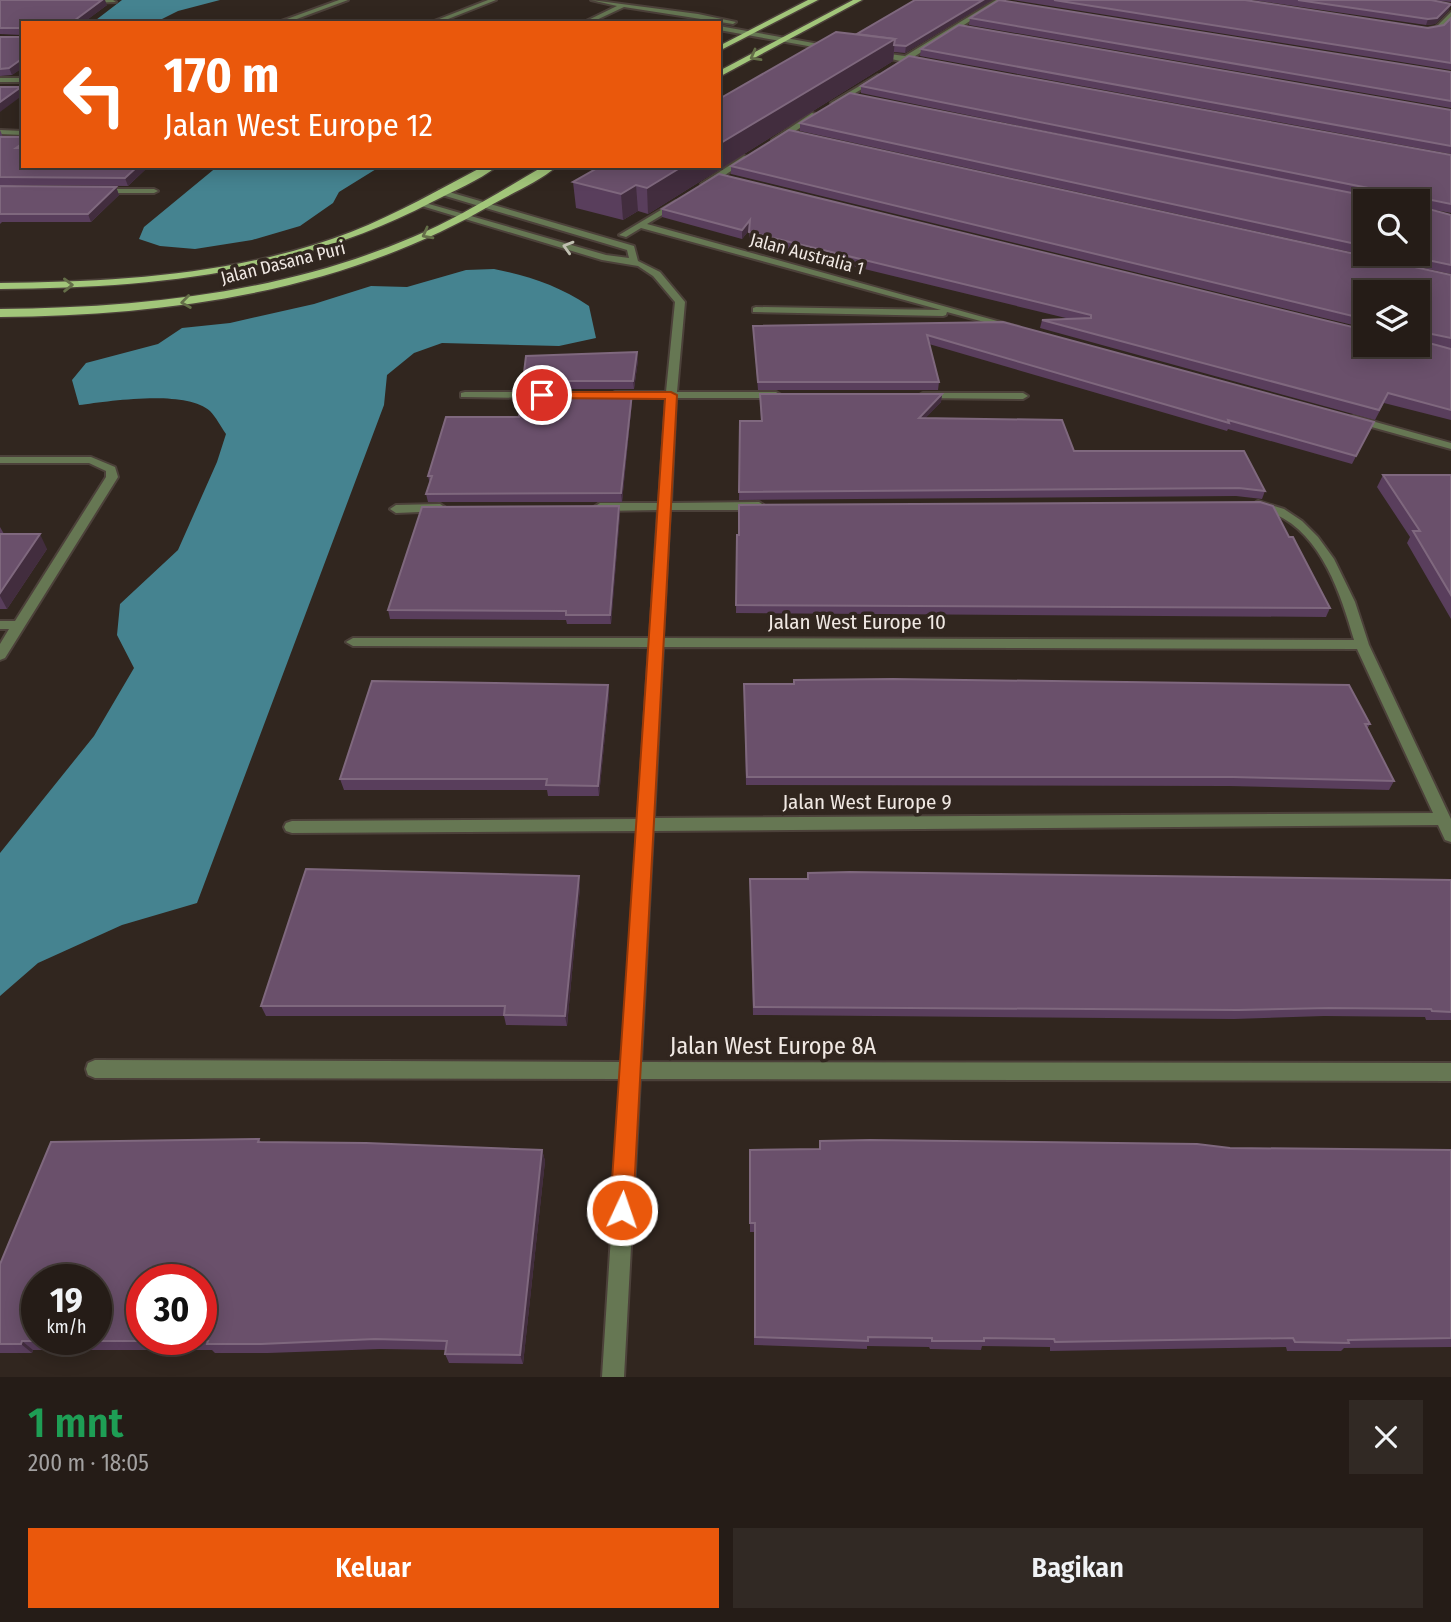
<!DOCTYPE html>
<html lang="id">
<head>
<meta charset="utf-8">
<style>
  :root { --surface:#251c17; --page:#312924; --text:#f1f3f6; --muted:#a3a1a1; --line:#423a36; --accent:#ea580c }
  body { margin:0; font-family:"Fira Sans Condensed",sans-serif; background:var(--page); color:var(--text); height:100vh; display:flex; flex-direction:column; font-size:26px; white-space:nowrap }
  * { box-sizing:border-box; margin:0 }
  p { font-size:23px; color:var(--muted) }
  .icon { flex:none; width:38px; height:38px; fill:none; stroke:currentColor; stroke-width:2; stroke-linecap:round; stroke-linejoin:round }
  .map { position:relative; height:1377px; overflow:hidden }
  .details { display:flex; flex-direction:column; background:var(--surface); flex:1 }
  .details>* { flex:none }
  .top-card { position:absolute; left:21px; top:21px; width:700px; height:147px; border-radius:0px; box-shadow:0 4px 18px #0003,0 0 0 2px var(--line); background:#ea580c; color:#fff; overflow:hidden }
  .buttons { position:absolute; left:1353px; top:189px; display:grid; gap:14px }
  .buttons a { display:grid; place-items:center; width:77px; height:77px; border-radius:0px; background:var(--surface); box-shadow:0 4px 18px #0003,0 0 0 2px var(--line); font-size:35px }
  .speed { position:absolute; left:21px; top:1264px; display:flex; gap:14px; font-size:35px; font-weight:700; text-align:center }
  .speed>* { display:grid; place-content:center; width:91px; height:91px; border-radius:50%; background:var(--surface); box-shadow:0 4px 18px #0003,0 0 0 2px var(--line); line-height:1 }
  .speed small { font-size:18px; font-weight:400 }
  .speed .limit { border:10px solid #d22; background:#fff; color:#111 }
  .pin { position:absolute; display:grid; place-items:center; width:60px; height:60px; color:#fff; margin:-30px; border:4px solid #fff; border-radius:50%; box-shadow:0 2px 7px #0007 }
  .me { position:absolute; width:77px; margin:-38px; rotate:3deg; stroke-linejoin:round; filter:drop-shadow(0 0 5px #0008) }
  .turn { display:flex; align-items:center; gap:24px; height:147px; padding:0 28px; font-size:32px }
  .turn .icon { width:91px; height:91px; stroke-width:2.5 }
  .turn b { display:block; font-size:49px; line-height:60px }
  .round { display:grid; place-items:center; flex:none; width:74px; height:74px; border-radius:0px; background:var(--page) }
  .head { display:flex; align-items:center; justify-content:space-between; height:119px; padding:0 28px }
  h1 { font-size:42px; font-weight:600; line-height:52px; color:#1e9e55 }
  .action { display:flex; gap:14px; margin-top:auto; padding:14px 28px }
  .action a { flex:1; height:80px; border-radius:0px; background:var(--accent); color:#fff; font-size:28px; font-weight:600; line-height:80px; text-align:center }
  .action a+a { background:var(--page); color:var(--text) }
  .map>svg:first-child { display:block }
  .water { fill:#458390 }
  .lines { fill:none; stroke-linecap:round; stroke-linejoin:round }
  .street-casing { stroke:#4c413a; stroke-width:4 }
  .primary-casing { stroke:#4c413a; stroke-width:3 }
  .street { fill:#667753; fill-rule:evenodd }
  .primary { fill:#a2c67a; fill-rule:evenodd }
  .wall { fill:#593e5c; fill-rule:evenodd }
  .shaded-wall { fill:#422d3e }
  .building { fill:#6a506b; stroke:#7f687e; stroke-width:2; fill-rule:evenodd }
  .oneway { stroke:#646e48 }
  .oneway2 { stroke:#c0c0b1 }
  .route { fill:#ea580c; stroke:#983908; stroke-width:2 }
  .labels { text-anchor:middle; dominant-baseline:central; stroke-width:7; stroke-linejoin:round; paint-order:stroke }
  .far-street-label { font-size:18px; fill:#f0e8e3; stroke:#31261f }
  .street-label { font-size:21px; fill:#f0e8e3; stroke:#31261f }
  .near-street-label { font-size:24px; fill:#f0e8e3; stroke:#31261f }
</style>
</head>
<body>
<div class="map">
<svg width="1451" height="1377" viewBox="0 0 1451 1377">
  <rect width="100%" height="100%" fill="#31261f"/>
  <!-- water -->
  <g class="water">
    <polygon points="122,0 220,0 178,11 154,23 92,23"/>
    <polygon points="218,166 381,166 339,192 333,203 300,226 252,240 195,249 160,246 139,239 144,227"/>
    <path d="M 494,269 C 530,276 559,286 589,306 L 596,338 L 559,346 L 442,343 L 414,353 L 387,375 L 384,405 L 197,903 L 122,925 L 38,963 L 0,996 L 0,853 L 94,736 L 134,668 L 117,635 L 120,604 L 178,550 L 217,462 L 226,434 C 221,427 216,417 210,411 C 186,389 109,401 79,405 L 72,380 L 86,363 L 158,344 L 182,328 L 230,323 L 314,304 L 371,286 L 407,287 L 466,270 Z"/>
  </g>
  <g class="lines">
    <!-- street casing -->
    <g class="street-casing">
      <g id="street">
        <polygon points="89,0 113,0 116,2 87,3"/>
        <polygon points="339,0 348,0 286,23 276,23"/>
        <polygon points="488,0 496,0 438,23 429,23"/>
        <polygon points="591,0 698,14 736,22 733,24 624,7 590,23 582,23 617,6"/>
        <polygon points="996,0 1003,0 912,58 925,60 925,62 904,62 871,54 874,52 905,56"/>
        <polygon points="1451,12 1451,18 1440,30 1424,32 1421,30 1436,27"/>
        <polygon points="719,26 830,46 833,48 830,50 719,30"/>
        <polygon points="878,75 880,78 837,104 831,103"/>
        <rect x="0" y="78" width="23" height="4"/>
        <polygon points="812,113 819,115 779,142 772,140"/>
        <polygon points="0,130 23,131 23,135 0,134"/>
        <polygon points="744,156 751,158 708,186 701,184"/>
        <polygon points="99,189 154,189 158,191 154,193 96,193 95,191"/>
        <path d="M 442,190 L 634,246 L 638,261 L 660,272 L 685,302 L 677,392 L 776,392 L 781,395 L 776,398 L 676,398 L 671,503 L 759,502 L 765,506 L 759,510 L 670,510 L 663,638 L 1354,640 C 1341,595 1322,535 1275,514 C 1268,511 1261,510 1254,508 L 1252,505 L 1258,501 L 1284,509 L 1302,521 L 1318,537 L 1334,559 L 1355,602 L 1369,645 L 1451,819 L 1451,842 L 1445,840 L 1438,825 L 653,831 L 641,1062 L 1451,1063 L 1451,1081 L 640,1079 L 624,1377 L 602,1377 L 621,1079 L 95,1078 L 88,1075 L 86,1069 L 88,1063 L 95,1060 L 622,1062 L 637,831 L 292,833 L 286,831 L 284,827 L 286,823 L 292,821 L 638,819 L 649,647 L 353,646 L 346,642 L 353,638 L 650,638 L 658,510 L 600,511 L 594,507 L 600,503 L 659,503 L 666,398 L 615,398 L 610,395 L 615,392 L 666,392 L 675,302 L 653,276 L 638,266 L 602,260 L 415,204 L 422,202 L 606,255 L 629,258 L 627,250 L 439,194 L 439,190 ZM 663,647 L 1357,649 L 1433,813 L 654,818 Z"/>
        <polygon points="676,201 679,201 679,205 647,224 1019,327 1014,330 947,312 946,315 943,316 753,312 753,308 756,307 941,310 641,228 626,237 619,235"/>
        <polygon points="465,392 538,392 543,395 538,398 461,397 461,393"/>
        <polygon points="923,393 1023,393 1028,396 1023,399 919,398 918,396"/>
        <polygon points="1354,416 1451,443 1451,449 1350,421 1350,417"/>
        <polygon points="0,457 91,457 115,467 118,477 5,658 0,660 0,644 9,629 0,629 0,621 15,621 106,477 106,471 89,463 0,463"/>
        <polygon points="440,504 446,508 444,511 396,513 390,509 396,505"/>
      </g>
    </g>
    <!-- primary casing -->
    <g class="primary-casing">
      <g id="primary">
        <polygon points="808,0 818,0 719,51 719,46"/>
        <polygon points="853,0 862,0 719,77 719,71"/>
        <path d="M 484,166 L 497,166 C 479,181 453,191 432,202 C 293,274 154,288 0,289 L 0,283 C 118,282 239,275 351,232 C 397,214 440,189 484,166 Z"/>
        <path d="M 544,166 L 557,166 C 539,182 514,192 493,204 C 343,292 171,315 0,317 L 0,309 C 141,308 282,293 413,237 C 459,218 501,191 544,166 Z"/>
      </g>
    </g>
    <!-- street -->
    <use href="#street" class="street"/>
    <!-- primary -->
    <use href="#primary" class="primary"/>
  </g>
  <!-- wall -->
  <g class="wall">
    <polygon points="0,0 107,5 12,75 0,76 0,37 20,37 21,35 0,34"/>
    <polygon points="915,0 992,0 905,53 894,52 893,61 648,214 638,211 623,220 576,208 573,182 857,34"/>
    <polygon points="1013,0 1245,0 1428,28 1444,25 1451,18 1451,70"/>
    <polygon points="1252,0 1431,0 1449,10 1435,24 1426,25"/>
    <polygon points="1432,0 1451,0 1451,2"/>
    <polygon points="970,18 1451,72 1451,108 969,25"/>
    <polygon points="921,49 1451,110 1451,154 920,56"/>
    <path d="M 861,86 L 1451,155 L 1451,213 L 1420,207 L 1451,215 L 1451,274 L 800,131 L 800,123 L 1268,177 L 861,93 ZM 1365,201 L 1418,254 L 1365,254 Z"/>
    <polygon points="0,130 3,137 23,166 147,166 148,167 128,186 0,185"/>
    <polygon points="731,166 1451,275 1451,420 1384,403 1375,420 1040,328 1042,320 1070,319 749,241 750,229 742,239 662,217 662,209 1418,345 1365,292 1365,328 731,174"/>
    <polygon points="0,186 116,187 119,195 91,222 2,222 0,224"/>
    <polygon points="1003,322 1374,422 1352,464 1228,429 1227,431 929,344 939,382 938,390 758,390 753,326"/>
    <polygon points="638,360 634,389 524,389 523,381"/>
    <polygon points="760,394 942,394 941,402 925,418 1265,491 1262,499 1236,496 739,500 740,421 761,421"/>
    <polygon points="632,401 622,502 428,502 426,494 430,484 428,476 519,417"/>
    <polygon points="1383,475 1451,475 1451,619 1407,543 1410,537 1377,487"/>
    <polygon points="619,506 620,514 611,624 567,624 566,620 390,619 388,610"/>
    <polygon points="0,527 4,534 47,549 7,609 0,609"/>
    <polygon points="737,535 1289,537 1330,608 1326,617 736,613"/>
    <polygon points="744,684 1370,724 1367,729 1394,781 1389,790 1229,786 746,785"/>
    <polygon points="608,685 609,695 599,796 548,796 547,790 344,790 340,779"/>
    <polygon points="808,873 1451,880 1451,1020 1426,1020 1425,1017 1324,1016 1234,1019 753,1015 750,888 808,879"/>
    <polygon points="580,887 567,1026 506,1025 504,1016 266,1016 261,1006"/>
    <polygon points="259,1139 261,1142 542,1150 545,1161 523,1364 449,1363 445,1354 446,1350 380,1349 268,1353 215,1353 212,1350 33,1350 32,1353 0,1353 0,1264"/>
    <polygon points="820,1141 1230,1148 1451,1150 1451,1347 1344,1348 1341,1351 1287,1351 1286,1347 1050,1351 1050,1347 982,1346 981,1350 930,1349 929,1347 867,1346 867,1349 754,1345 754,1232 750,1232 750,1150 819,1149"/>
  </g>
  <!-- shaded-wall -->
  <g class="shaded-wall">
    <polygon points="102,0 105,0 107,5 83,23 71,23"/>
    <polygon points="983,0 992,0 905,53 906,46"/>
    <polygon points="1451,4 1449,10 1435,24 1426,25 1428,19"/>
    <polygon points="895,39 893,61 648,214 647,188 683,166 719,166 719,144"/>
    <polygon points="23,58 23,68 12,75 9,68"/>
    <polygon points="21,87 23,95 0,112 0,102"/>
    <polygon points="138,166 147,166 148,167 128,186 125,178"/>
    <polygon points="636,185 638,211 623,220 621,194"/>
    <polygon points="116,187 119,195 91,222 88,214"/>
    <polygon points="750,220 750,229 742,239 742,230"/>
    <polygon points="1418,332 1422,332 1419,340 1418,341"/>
    <polygon points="637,352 638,360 634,389 633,381"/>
    <polygon points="632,393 632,401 622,502 621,493"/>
    <polygon points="942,394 941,402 918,426 919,418"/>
    <polygon points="619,506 620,514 611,624 610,615"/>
    <polygon points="40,534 47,549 7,609 0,596 0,593"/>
    <polygon points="608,685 609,695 599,796 598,786"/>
    <polygon points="579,876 580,887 567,1026 565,1016"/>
    <polygon points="542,1150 545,1161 523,1364 520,1355"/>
    <polygon points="22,1341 33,1350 32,1353 21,1344"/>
  </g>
  <!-- building -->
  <g class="building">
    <polygon points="0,0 102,0 71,23 23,23 23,58 9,68 0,69 0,37 20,37 22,28 0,28"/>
    <polygon points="915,0 983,0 906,46 894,45 895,39 857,34"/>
    <polygon points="999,0 1451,72 1451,101 970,18"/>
    <polygon points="1054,0 1245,0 1428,28 1444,25 1451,18 1451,63"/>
    <polygon points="1298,0 1431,0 1451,4 1437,18 1428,19"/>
    <polygon points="959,25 1451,110 1451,146 921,49"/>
    <polygon points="836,32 895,39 719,144 719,99"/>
    <polygon points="909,56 1451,155 1451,204 1422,198 1419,201 1421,207 1451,215 1451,265 1399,254 1418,254 1418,201 1365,201 1365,246 800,123 850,93 1367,196 1380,193 1378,190 861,86"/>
    <polygon points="0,87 21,87 0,102"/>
    <polygon points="789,130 1451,275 1451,338 1422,332 1418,332 1418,292 1365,292 1365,319 731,166"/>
    <polygon points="0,137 23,137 23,143 16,148 23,148 23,166 138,166 125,178 0,177"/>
    <polygon points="601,166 683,166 647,188 636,185 621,194 573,182"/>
    <polygon points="719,174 1365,330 1365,345 1418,345 1418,340 1451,349 1451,410 1388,393 1379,410 1042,320 1091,318 1091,315 749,232 750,220 742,230 662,209"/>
    <polygon points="0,186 116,187 88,214 0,214"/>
    <polygon points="1003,322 1374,422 1356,456 1228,420 1229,423 927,335 939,382 758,382 753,326"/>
    <polygon points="637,352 633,381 523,381 526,356"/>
    <polygon points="522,393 632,393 621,493 426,494 432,476 428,476 446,417 519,417"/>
    <polygon points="760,394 942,394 919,418 1062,420 1074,451 1244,451 1265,491 1239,488 739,492 740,421 762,421"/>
    <polygon points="1383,475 1451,475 1451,595 1413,531 1420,531"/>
    <polygon points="1260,502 1273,506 1289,537 1293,537 1296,543 1330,608 736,605 737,535 739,535 739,505"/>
    <polygon points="619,506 610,615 566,615 566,611 388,610 422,507"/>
    <polygon points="0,534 40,534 0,593"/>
    <polygon points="893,679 1349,685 1370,724 1365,724 1394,781 1233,777 747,777 744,684 794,684 794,680"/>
    <polygon points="372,681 608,685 598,786 546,785 547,779 340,779"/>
    <polygon points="306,869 579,876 565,1016 504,1015 505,1006 261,1006"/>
    <polygon points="850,872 1451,880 1451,1012 1432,1011 1431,1009 1329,1008 1238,1010 754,1007 750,879 808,879 808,873"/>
    <path d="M 259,1139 L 258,1142 L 366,1143 L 542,1150 L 520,1355 L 445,1354 L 447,1341 L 375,1339 L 261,1344 L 207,1344 L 208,1341 L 22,1341 L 21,1344 L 0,1344 L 0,1264 L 51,1142 ZM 37,1279 L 96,1279 L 96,1339 L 37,1339 ZM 142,1279 L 201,1279 L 201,1339 L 142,1339 Z"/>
    <polygon points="870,1140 1197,1144 1230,1148 1451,1150 1451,1338 1348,1340 1349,1343 1295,1342 1293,1338 1055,1342 1054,1339 984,1338 984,1341 932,1341 932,1338 868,1337 868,1341 755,1337 755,1223 750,1223 750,1150 820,1149 820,1141"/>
  </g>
  <!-- one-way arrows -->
  <defs><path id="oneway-chevron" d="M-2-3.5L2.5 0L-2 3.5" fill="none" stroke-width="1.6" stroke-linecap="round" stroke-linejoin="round" transform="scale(1.75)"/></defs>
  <g class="oneway">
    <use href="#oneway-chevron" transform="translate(755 56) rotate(151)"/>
    <use href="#oneway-chevron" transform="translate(427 234) rotate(152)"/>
    <use href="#oneway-chevron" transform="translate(68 285) rotate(-1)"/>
    <use href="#oneway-chevron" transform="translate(186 302) rotate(172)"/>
  </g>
  <use class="oneway2" href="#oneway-chevron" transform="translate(568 247) rotate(-164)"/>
  <!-- route -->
  <polygon class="route" points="538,392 671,392 677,395 633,1210 630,1218 622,1221 614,1218 610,1210 665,399 542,398 538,397"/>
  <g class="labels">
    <!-- far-street labels -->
    <g class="far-street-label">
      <text transform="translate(807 254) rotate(15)">Jalan Australia 1</text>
      <text transform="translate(283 263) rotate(-14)">Jalan Dasana Puri</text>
    </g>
    <!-- street labels -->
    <g class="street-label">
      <text x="857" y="622">Jalan West Europe 10</text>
      <text x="867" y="802">Jalan West Europe 9</text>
    </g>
    <!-- near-street labels -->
    <g class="near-street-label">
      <text x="773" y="1046">Jalan West Europe 8A</text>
    </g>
  </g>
</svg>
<div class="buttons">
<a><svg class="icon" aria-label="search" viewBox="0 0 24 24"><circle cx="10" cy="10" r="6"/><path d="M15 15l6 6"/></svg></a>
<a><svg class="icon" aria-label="layers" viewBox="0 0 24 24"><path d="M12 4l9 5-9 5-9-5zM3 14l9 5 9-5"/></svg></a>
</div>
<div class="speed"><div>19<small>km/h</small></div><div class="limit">30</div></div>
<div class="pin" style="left:542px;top:395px;background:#d93025"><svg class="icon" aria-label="arrive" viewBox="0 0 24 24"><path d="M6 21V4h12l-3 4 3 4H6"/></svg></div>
<svg class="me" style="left:622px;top:1210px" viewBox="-20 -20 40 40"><circle r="17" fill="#ea580c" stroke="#fff" stroke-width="3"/><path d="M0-11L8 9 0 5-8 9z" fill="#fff"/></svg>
<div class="top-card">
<div class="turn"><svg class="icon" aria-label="left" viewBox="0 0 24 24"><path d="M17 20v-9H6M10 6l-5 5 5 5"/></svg><div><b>170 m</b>Jalan West Europe 12</div></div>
</div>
</div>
<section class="details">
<div class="head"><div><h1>1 mnt</h1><p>200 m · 18:05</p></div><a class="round"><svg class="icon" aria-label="close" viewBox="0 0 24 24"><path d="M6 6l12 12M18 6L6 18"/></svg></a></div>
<div class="action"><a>Keluar</a><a>Bagikan</a></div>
</section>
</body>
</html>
